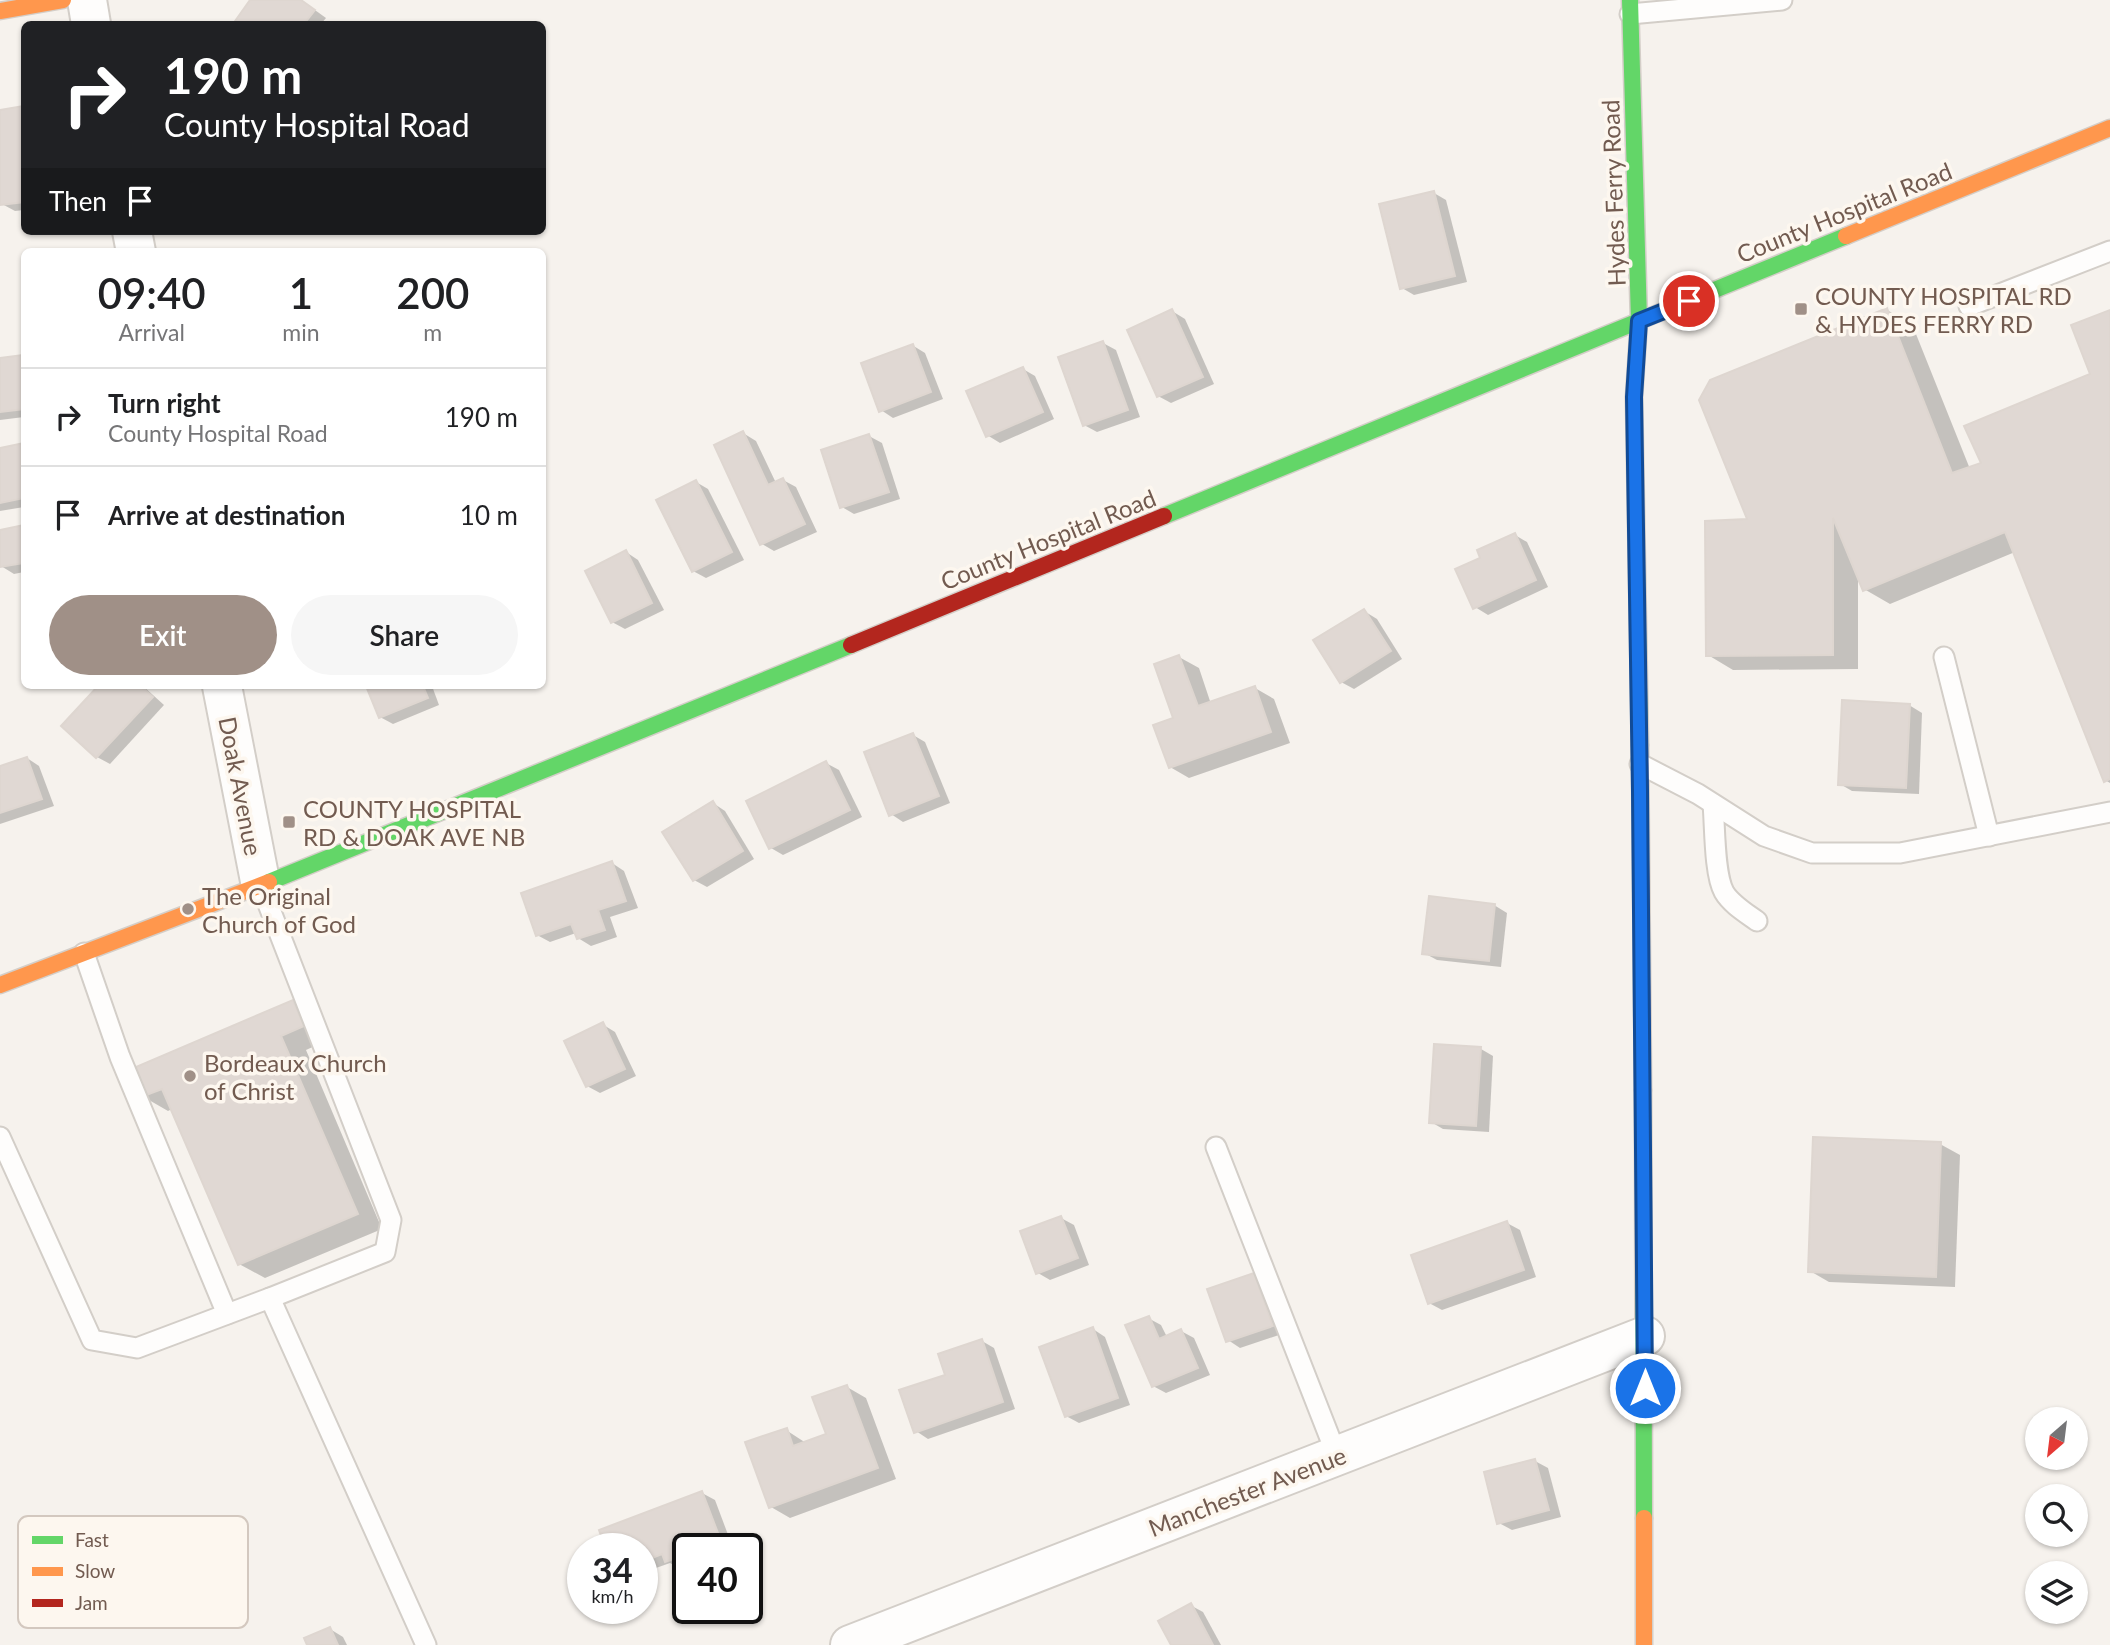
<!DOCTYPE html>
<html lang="en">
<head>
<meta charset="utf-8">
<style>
  :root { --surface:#fff; --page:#f6f6f6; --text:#202124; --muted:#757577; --line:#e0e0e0; --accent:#a09087 }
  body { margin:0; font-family:Lato,sans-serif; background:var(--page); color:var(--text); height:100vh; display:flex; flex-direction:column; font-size:26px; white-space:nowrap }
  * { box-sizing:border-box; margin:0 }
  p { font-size:23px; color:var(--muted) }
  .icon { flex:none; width:38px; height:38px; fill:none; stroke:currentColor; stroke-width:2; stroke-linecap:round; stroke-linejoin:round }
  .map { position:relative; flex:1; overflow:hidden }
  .sheet { position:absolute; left:21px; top:248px; width:525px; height:441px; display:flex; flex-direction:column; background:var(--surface); border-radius:10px; box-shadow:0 2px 5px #0004 }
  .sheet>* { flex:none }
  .banner { position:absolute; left:21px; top:21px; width:525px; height:214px; border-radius:10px; box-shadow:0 2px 5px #0004; background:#202124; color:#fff; overflow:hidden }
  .needle { width:46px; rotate:208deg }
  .tools { position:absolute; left:2025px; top:1407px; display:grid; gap:14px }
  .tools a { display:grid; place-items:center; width:63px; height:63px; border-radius:50%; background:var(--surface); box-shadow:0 2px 5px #0004; font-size:35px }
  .speed { position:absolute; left:567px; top:1533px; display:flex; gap:14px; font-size:35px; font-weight:700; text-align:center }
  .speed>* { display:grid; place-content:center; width:91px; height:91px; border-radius:50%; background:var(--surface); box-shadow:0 2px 5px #0004; line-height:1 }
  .speed small { font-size:18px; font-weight:400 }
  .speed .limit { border:4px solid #111; border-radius:10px; background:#fff; color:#111 }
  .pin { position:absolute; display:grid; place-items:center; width:60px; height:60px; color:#fff; margin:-30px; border:4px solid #fff; border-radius:50%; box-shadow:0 2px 7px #0007 }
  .me { position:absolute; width:77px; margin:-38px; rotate:0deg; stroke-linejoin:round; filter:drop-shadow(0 0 5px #0008) }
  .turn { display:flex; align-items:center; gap:24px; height:147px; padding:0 28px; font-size:32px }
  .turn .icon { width:91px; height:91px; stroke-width:2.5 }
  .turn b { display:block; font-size:49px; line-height:60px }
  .then { display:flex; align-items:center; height:66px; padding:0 28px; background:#0003; gap:14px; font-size:26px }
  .eta { display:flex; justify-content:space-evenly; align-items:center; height:119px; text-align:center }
  .eta b { font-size:42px; font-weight:600; line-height:49px }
  .button { display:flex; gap:14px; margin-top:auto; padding:14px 28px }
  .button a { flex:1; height:80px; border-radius:42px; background:var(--accent); color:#fff; font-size:28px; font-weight:600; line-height:80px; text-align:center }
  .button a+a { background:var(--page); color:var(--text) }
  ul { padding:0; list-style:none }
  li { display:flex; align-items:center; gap:21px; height:98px; padding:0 28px; border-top:2px solid var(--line) }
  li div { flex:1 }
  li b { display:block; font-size:26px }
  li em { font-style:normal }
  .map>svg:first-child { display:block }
  .shadow { fill:#0003 }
  .building { fill:#e0d8d3; stroke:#ded6d0; stroke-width:2 }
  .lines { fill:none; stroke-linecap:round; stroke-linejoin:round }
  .lane-casing { stroke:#d3cec8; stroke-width:23 }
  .street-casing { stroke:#d3cec8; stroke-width:42 }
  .fast-casing { stroke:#d4cec8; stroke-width:19 }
  .slow-casing { stroke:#d4cec8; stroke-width:19 }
  .jam-casing { stroke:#d4cec8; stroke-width:19 }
  .lane { stroke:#fefdfc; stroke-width:19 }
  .street { stroke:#fefdfc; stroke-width:38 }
  .fast { stroke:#63d668; stroke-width:16 }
  .slow { stroke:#ff974d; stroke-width:16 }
  .jam { stroke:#b3261e; stroke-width:16 }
  .route-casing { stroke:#114b97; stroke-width:18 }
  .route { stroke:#1a73e8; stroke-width:12 }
  .poi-dot { fill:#a09087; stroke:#fdf7ef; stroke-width:2.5 }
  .labels { text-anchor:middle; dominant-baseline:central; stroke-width:7; stroke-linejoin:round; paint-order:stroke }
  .street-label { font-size:24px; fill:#725b50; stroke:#fdf7ef }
  .poi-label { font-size:24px; fill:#725b50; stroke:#fdf7ef; text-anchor:start }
  .key { fill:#fdf7ef; stroke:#d3c8bf; stroke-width:2 }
  .key-label { font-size:19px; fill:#725b50 }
</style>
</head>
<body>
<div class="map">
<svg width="2110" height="1645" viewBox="0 0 2110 1645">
  <rect width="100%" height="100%" fill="#f6f2ed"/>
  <!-- shadow -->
  <g class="shadow">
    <polygon points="252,0 301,0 326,18 321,24 235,24"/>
    <polygon points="24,108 24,210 15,211 2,204 0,111"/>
    <polygon points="1434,193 1446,200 1467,282 1414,295 1402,288"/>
    <polygon points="1887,310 1912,324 1970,469 1984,464 2092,375 2110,311 2110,783 2105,780 2015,552 1890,604 1864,589 1858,574 1858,669 1733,670 1708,655 1750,521"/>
    <polygon points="1172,311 1185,319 1214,384 1171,403 1158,396"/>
    <polygon points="1103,343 1116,350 1140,417 1097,432 1084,425"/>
    <polygon points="912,345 925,353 943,399 893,418 881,410"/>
    <polygon points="24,356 24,417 0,420 0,359"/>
    <polygon points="1023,369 1035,376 1054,419 1000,443 987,435"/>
    <polygon points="743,433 756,441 776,483 783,480 796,487 817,532 774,551 762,544"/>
    <polygon points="869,436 882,443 900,499 854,514 842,507"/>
    <polygon points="24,445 24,507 0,511 0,450"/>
    <polygon points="696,482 708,489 744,560 706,578 693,571"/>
    <polygon points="24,527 24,572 14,574 1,566 0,532"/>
    <polygon points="1515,535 1527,542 1548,587 1488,615 1475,607 1482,559"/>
    <polygon points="626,552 638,560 664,610 625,629 612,622"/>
    <polygon points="1364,611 1377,619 1402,659 1354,689 1341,682"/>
    <polygon points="1179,657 1199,668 1211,704 1255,688 1274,699 1290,743 1189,778 1170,767"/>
    <polygon points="101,686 143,686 164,705 110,764 97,757 64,726"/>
    <polygon points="368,686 432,686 439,705 393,724 380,717"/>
    <polygon points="1909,705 1922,713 1919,794 1852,791 1840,784"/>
    <polygon points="913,735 925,742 950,803 903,822 891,814"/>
    <polygon points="27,758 39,766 54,806 0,824 0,768"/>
    <polygon points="826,763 839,770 862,817 783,855 771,848"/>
    <polygon points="713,803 725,811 754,859 707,887 694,880"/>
    <polygon points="612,863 624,871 638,908 610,917 617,937 591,946 578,938 576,933 550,942 537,935"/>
    <polygon points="1494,905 1507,913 1501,967 1437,960 1424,953"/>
    <polygon points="293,1002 318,1016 328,1040 306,1050 382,1229 265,1278 239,1264 172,1109 168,1111 142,1096"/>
    <polygon points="602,1024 615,1032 636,1076 600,1093 587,1086"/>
    <polygon points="1481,1049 1493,1056 1489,1132 1443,1129 1431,1122"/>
    <polygon points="1940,1144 1960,1155 1955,1287 1829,1282 1810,1271"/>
    <polygon points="1061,1218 1074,1225 1089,1265 1050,1280 1038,1273"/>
    <polygon points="1507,1223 1520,1230 1536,1277 1442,1310 1429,1303"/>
    <polygon points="1254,1275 1267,1282 1285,1333 1240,1348 1228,1340"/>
    <polygon points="1148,1318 1161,1325 1167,1337 1181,1331 1194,1338 1210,1375 1166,1393 1153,1386"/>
    <polygon points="1093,1329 1105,1337 1130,1405 1079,1423 1066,1416"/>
    <polygon points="982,1341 994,1348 1015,1409 928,1439 916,1431 947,1376"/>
    <polygon points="847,1387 866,1398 896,1479 790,1518 771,1507 786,1430 806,1443 828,1435"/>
    <polygon points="1535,1461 1548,1468 1561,1517 1512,1530 1499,1523"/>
    <polygon points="702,1493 715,1500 733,1548 688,1549 688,1565 679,1568 670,1563 642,1573 642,1549"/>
    <polygon points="1190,1605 1203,1612 1221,1645 1173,1645"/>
    <polygon points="330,1629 343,1637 347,1645 309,1645"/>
  </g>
  <!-- building -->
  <g class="building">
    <polygon points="250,0 301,0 315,10 304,24 233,24"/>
    <polygon points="24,106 24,202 0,205 0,110"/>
    <polygon points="1434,191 1455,276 1400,289 1379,204"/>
    <polygon points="1887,308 1952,473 1981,463 1964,426 2090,374 2071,325 2110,310 2110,779 2104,782 2005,532 1863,591 1833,518 1833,655 1706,656 1705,521 1747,519 1699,400 1710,380"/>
    <polygon points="1172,309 1203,377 1157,397 1127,330"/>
    <polygon points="1103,341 1128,410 1083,426 1058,357"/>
    <polygon points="913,344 931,392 879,412 861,363"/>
    <polygon points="24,355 24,409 0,412 0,358"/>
    <polygon points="1023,367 1043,412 986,437 966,391"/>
    <polygon points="743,431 768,485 783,478 805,524 760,545 714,445"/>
    <polygon points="869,434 889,492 840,508 821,450"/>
    <polygon points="24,443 24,498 0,503 0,448"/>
    <polygon points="696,480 732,552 692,572 656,500"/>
    <polygon points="24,525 24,563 0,567 0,530"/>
    <polygon points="1515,533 1536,580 1473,609 1455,569 1480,558 1477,550"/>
    <polygon points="626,550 652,603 611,623 585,571"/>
    <polygon points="1364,609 1391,651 1340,683 1313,640"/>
    <polygon points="1179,655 1198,706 1255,686 1271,732 1169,768 1153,725 1173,718 1154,664"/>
    <polygon points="98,686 141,686 153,697 96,758 61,726"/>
    <polygon points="366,686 423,686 428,698 379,718"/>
    <polygon points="1842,700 1910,704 1906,788 1838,785"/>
    <polygon points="913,733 939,796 889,816 864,752"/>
    <polygon points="27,757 42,799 0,813 0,766"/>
    <polygon points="826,761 850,810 769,849 746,801"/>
    <polygon points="713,801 743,851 693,881 662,832"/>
    <polygon points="612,861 626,901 598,910 605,930 577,939 571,924 536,936 521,893"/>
    <polygon points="1429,896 1495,904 1489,961 1422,954"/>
    <polygon points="293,1000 304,1026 281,1036 358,1214 238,1265 162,1089 141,1097 129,1070"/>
    <polygon points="603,1022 625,1069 586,1087 564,1041"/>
    <polygon points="1434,1044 1481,1047 1476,1126 1429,1123"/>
    <polygon points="1813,1137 1941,1142 1936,1277 1808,1272"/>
    <polygon points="1061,1216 1078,1258 1036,1274 1020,1231"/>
    <polygon points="1507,1221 1524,1270 1428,1304 1411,1255"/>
    <polygon points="1254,1273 1273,1326 1226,1342 1207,1289"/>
    <polygon points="1149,1316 1159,1339 1181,1329 1198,1368 1152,1387 1125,1325"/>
    <polygon points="1093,1327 1118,1398 1065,1417 1039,1347"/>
    <polygon points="982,1339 1003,1402 914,1433 899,1390 945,1375 938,1354"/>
    <polygon points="847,1385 878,1468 769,1508 745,1442 787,1428 793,1446 826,1434 812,1397"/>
    <polygon points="1535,1459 1549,1510 1497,1524 1484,1472"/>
    <polygon points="702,1491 721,1541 701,1549 688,1549 688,1554 665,1562 662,1554 642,1562 642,1549 606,1549 599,1530"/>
    <polygon points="1191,1603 1213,1645 1171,1645 1158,1621"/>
    <polygon points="330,1627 338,1645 307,1645 304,1638"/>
  </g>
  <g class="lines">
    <!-- lane casing -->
    <g class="lane-casing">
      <g id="lane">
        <polyline points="1630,14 1782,0"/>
        <polyline points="1969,306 2110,251"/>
        <polyline points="1944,657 1989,836"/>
        <polyline points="1640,764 1698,794 1764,836 1812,853 1900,853 2110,812"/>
        <path d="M 1713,804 C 1715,825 1714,874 1724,892 C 1731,904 1746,913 1757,921"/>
        <polyline points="261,886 391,1220 385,1252 270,1298"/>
        <polyline points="84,953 120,1057 227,1314"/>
        <polyline points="0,1137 92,1340 137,1348 270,1298 426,1645"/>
        <polyline points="1216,1147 1337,1456"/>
      </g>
    </g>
    <!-- street casing -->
    <g class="street-casing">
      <g id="street">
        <polyline points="87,0 91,24"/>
        <polyline points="132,231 136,252"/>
        <polyline points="222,686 261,886"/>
        <polyline points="850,1645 1645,1336"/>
      </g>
    </g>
    <!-- fast casing -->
    <g class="fast-casing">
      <g id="fast">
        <polyline points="1630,0 1639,321 1634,397 1640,745"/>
        <polyline points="1164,516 1846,236"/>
        <polyline points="269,882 851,645"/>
        <polyline points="1643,1090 1644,1518"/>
      </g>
    </g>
    <!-- slow casing -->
    <g class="slow-casing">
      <g id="slow">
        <polyline points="0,11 63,0"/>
        <polyline points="1846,236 2110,128"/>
        <polyline points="0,985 269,882"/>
        <polyline points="1644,1645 1644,1518"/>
      </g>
    </g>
    <!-- jam casing -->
    <g class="jam-casing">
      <g id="jam">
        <polyline points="851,645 1164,516"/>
        <polyline points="1640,745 1643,1090"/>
      </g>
    </g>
    <!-- lane -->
    <use href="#lane" class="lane"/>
    <!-- street -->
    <use href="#street" class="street"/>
    <!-- fast -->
    <use href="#fast" class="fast"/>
    <!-- slow -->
    <use href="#slow" class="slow"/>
    <!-- jam -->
    <use href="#jam" class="jam"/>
  </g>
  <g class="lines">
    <!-- route casing -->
    <g class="route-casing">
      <polyline id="route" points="1645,1388 1640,791 1634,397 1639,321 1689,301"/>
    </g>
    <!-- route -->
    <use href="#route" class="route"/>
  </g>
  <!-- markers -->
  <g class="poi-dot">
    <rect x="1794" y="302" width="14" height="14" rx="3.5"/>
    <rect x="282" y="815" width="14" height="14" rx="3.5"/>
    <circle cx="188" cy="909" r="7"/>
    <circle cx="190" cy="1076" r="7"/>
  </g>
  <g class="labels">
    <!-- street labels -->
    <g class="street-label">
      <text transform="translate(1613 193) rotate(-92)">Hydes Ferry Road</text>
      <text transform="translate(1844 212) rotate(-22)">County Hospital Road</text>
      <text transform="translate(1048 539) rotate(-22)">County Hospital Road</text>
      <text transform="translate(241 786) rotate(79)">Doak Avenue</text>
      <text transform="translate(1247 1491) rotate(-21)">Manchester Avenue</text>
    </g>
    <!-- poi labels -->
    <g class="poi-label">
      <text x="1815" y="295">COUNTY HOSPITAL RD<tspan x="1815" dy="28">&amp; HYDES FERRY RD</tspan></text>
      <text x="303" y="808">COUNTY HOSPITAL<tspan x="303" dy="28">RD &amp; DOAK AVE NB</tspan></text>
      <text x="202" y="895">The Original<tspan x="202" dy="28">Church of God</tspan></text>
      <text x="204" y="1062">Bordeaux Church<tspan x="204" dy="28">of Christ</tspan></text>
    </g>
  </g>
  <!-- legend -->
  <rect x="18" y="1516" width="230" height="112" rx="10" class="key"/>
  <rect x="32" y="1536" width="31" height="8" fill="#63d668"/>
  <rect x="32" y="1567" width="31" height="9" fill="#ff974d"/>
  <rect x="32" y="1599" width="31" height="8" fill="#b3261e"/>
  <g class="key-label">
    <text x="75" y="1547">Fast</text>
    <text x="75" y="1578">Slow</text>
    <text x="75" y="1610">Jam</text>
  </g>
</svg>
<div class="tools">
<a><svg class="needle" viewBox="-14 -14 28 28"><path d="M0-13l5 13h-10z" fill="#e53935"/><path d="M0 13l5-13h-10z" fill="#757577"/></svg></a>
<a><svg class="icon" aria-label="search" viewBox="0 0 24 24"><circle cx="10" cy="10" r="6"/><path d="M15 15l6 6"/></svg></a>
<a><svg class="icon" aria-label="layers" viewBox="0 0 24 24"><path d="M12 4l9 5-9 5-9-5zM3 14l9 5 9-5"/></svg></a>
</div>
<div class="speed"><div>34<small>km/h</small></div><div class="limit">40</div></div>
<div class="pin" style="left:1689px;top:301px;background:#d93025"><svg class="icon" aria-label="arrive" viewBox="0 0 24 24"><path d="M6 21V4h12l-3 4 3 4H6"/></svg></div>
<svg class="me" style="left:1645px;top:1388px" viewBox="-20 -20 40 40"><circle r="17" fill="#1a73e8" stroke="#fff" stroke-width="3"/><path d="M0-11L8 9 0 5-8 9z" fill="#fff"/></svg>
<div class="banner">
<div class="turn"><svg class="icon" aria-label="right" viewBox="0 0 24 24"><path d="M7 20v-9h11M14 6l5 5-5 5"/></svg><div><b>190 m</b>County Hospital Road</div></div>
<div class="then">Then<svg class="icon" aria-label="arrive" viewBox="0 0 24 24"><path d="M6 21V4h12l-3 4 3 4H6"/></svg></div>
</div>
<section class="sheet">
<div class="eta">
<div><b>09:40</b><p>Arrival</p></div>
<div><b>1</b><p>min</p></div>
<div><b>200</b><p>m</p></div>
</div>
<ul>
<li><svg class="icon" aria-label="right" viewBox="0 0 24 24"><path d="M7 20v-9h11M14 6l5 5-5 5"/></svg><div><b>Turn right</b><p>County Hospital Road</p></div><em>190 m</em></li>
<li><svg class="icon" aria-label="arrive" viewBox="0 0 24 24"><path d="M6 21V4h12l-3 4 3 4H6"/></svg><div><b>Arrive at destination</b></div><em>10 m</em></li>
</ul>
<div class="button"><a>Exit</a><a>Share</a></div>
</section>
</div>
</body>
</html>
